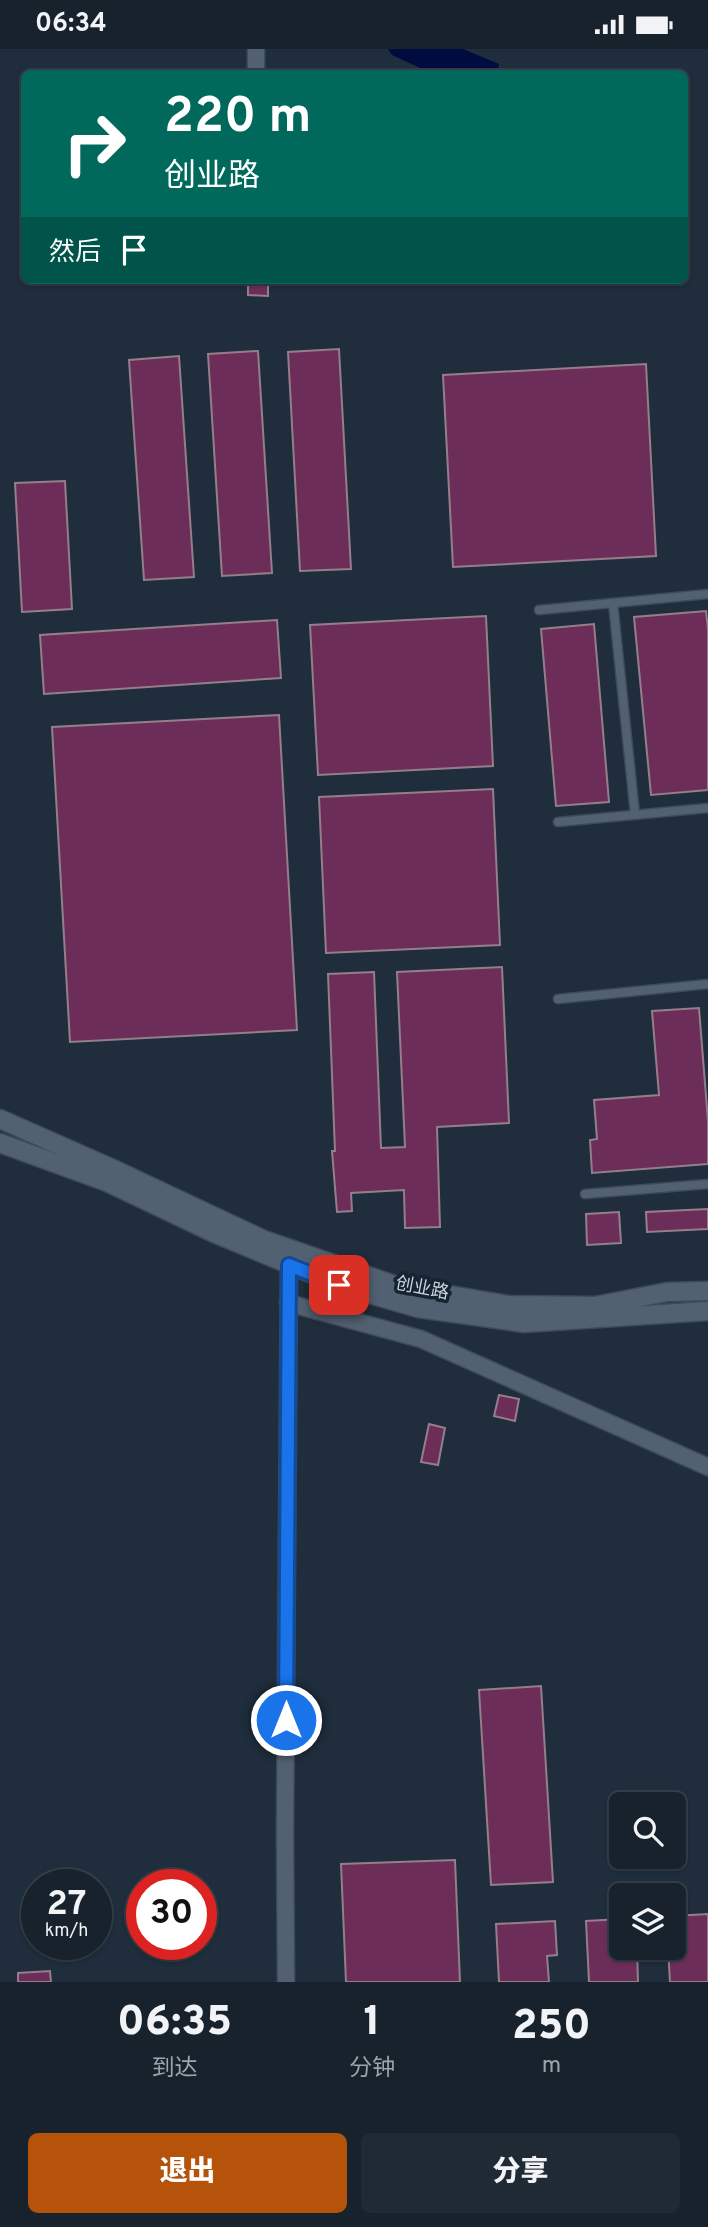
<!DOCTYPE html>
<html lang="zh">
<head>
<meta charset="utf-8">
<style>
  :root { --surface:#17222d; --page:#202a35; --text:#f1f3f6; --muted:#9ea4aa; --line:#363f49; --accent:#b45309 }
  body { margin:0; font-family:Overpass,"Noto Sans SC",sans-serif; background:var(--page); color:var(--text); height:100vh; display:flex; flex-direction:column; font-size:26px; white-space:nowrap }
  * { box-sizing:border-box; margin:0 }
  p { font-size:23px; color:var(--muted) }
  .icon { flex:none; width:38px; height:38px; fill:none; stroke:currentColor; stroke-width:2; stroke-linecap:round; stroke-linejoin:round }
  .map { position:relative; height:1933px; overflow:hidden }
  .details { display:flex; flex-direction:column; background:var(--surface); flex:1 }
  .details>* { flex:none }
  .hud { position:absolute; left:21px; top:21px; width:667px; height:214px; border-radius:10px; box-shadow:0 2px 5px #0004,0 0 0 2px var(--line); background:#00695c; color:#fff; overflow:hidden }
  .controls { position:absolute; left:609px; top:1743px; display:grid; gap:14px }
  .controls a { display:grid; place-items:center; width:77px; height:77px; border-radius:10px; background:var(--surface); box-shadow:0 2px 5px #0004,0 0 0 2px var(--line); font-size:35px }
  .speed { position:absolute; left:21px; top:1820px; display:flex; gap:14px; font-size:35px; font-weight:700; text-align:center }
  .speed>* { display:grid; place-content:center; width:91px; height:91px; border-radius:50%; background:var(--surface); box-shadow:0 2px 5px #0004,0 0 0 2px var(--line); line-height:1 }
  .speed small { font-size:18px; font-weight:400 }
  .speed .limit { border:10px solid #d22; background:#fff; color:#111 }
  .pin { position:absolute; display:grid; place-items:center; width:60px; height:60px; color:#fff; margin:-30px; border-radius:14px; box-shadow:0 4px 10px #0006 }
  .me { position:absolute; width:77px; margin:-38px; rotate:0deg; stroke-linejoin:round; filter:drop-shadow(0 0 5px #0008) }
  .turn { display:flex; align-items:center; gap:24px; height:147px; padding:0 28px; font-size:32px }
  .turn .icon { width:91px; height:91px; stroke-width:2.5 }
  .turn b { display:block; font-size:49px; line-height:60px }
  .then { display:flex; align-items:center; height:66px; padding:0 28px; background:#0003; gap:14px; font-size:26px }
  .eta { display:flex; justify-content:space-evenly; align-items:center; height:119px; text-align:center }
  .eta b { font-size:42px; font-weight:800; line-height:49px }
  .action { display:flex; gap:14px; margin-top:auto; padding:14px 28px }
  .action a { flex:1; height:80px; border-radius:10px; background:var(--accent); color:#fff; font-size:28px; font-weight:800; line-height:80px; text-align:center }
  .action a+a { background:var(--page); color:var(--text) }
  .status { display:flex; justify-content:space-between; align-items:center; height:49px; padding:0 35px; background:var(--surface); direction:ltr }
  .status svg { height:19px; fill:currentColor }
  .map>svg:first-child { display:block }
  .water { fill:#000b40 }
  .building { fill:#6c2e58; stroke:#947e8b; stroke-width:2 }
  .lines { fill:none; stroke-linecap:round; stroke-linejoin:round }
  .lane-casing { stroke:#3f4a57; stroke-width:11 }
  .street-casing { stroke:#3f4a57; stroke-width:19 }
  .secondary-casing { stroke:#3f4a57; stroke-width:21 }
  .lane { stroke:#526172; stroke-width:8 }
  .street { stroke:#526172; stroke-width:16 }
  .secondary { stroke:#526172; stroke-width:18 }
  .route-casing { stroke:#114b97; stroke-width:18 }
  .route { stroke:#1a73e8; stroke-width:12 }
  .labels { text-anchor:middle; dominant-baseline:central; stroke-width:7; stroke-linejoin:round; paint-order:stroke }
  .street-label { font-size:18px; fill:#cbd4de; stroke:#162331 }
</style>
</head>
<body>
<div class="status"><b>06:34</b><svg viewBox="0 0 49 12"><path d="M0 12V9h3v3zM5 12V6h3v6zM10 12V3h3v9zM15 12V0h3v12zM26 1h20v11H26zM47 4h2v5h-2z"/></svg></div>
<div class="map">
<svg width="708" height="1933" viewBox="0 0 708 1933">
  <rect width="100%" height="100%" fill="#1f2d3c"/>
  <!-- water -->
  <polygon class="water" points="388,0 463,0 499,15 497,24 431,24 392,6"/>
  <!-- building -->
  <g class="building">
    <polygon points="248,231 268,231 268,247 248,246"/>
    <polygon points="339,300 351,520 300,522 288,303"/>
    <polygon points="258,302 272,524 222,527 208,305"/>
    <polygon points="179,307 194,528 144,531 129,311"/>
    <polygon points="646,315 656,507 453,518 443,326"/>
    <polygon points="65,432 72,560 22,563 15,434"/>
    <polygon points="706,562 708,580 708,741 651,746 634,568"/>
    <polygon points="486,567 493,717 318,726 310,576"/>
    <polygon points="277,571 281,629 44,645 40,586"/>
    <polygon points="594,575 609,753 556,757 541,580"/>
    <polygon points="279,666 297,981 70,993 52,678"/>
    <polygon points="493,740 500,896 326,904 319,748"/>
    <polygon points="502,918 509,1074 437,1078 440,1178 405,1179 404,1141 351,1144 352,1162 337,1163 332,1102 335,1102 328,925 374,923 381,1099 405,1098 397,923"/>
    <polygon points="699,959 708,1072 708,1115 592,1124 590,1091 597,1090 594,1051 659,1046 652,962"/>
    <polygon points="708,1160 708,1180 647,1183 646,1163"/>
    <polygon points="619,1163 621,1194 587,1196 586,1165"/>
    <polygon points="499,1346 519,1350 515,1372 494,1367"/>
    <polygon points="429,1375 445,1379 438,1416 421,1413"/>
    <polygon points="541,1637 553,1833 491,1836 479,1641"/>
    <polygon points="455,1811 460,1933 346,1933 341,1815"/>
    <polygon points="708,1865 708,1933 670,1933 668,1899 674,1899 674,1867"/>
    <polygon points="621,1870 621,1899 637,1899 638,1933 589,1933 586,1872"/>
    <polygon points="555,1872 557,1906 547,1907 549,1933 499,1933 496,1875"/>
    <polygon points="50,1922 51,1933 18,1933 18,1924"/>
  </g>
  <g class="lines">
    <!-- lane casing -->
    <g class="lane-casing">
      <g id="lane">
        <polyline points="613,554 635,765"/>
        <polyline points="539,561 708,545"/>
        <polyline points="558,773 708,759"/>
        <polyline points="558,950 708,935"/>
        <polyline points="585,1145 708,1135"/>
      </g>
    </g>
    <!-- street casing -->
    <g class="street-casing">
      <g id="street">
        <polyline points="256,24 256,0"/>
        <polyline points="288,1254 421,1290 708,1418"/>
        <polyline points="286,1933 285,1782 289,1215"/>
      </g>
    </g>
    <!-- secondary casing -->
    <g class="secondary-casing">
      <g id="secondary">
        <polyline points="0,1070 113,1120 264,1191 397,1237 508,1256 595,1257 667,1243 708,1242"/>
        <polyline points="0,1094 107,1133 214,1184 339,1236 418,1259 524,1274 708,1262"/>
      </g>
    </g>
    <!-- lane -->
    <use href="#lane" class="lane"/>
    <!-- street -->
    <use href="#street" class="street"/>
    <!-- secondary -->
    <use href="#secondary" class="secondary"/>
  </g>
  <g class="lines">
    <!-- route casing -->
    <g class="route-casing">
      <polyline id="route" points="286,1671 289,1216 339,1236"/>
    </g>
    <!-- route -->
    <use href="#route" class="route"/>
  </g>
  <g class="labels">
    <!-- street labels -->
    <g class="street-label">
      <text transform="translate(422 1240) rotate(11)">创业路</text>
    </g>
  </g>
</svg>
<div class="controls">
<a><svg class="icon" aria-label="search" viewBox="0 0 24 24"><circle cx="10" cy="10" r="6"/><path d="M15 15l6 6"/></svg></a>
<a><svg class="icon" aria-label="layers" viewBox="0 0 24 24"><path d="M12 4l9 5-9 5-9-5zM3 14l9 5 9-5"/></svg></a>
</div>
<div class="speed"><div>27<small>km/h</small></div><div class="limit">30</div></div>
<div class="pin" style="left:339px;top:1236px;background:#d93025"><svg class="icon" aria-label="arrive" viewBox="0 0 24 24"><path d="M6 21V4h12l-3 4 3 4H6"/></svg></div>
<svg class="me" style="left:286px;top:1671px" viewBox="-20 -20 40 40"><circle r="17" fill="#1a73e8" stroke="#fff" stroke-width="3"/><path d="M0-11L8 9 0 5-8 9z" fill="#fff"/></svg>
<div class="hud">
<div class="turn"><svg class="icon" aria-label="right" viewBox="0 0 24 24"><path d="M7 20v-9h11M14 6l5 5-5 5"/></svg><div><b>220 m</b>创业路</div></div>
<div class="then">然后<svg class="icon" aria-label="arrive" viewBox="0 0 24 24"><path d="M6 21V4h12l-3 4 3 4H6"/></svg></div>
</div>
</div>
<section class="details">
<div class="eta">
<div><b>06:35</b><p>到达</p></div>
<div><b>1</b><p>分钟</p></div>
<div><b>250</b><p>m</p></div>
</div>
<div class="action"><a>退出</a><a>分享</a></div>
</section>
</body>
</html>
